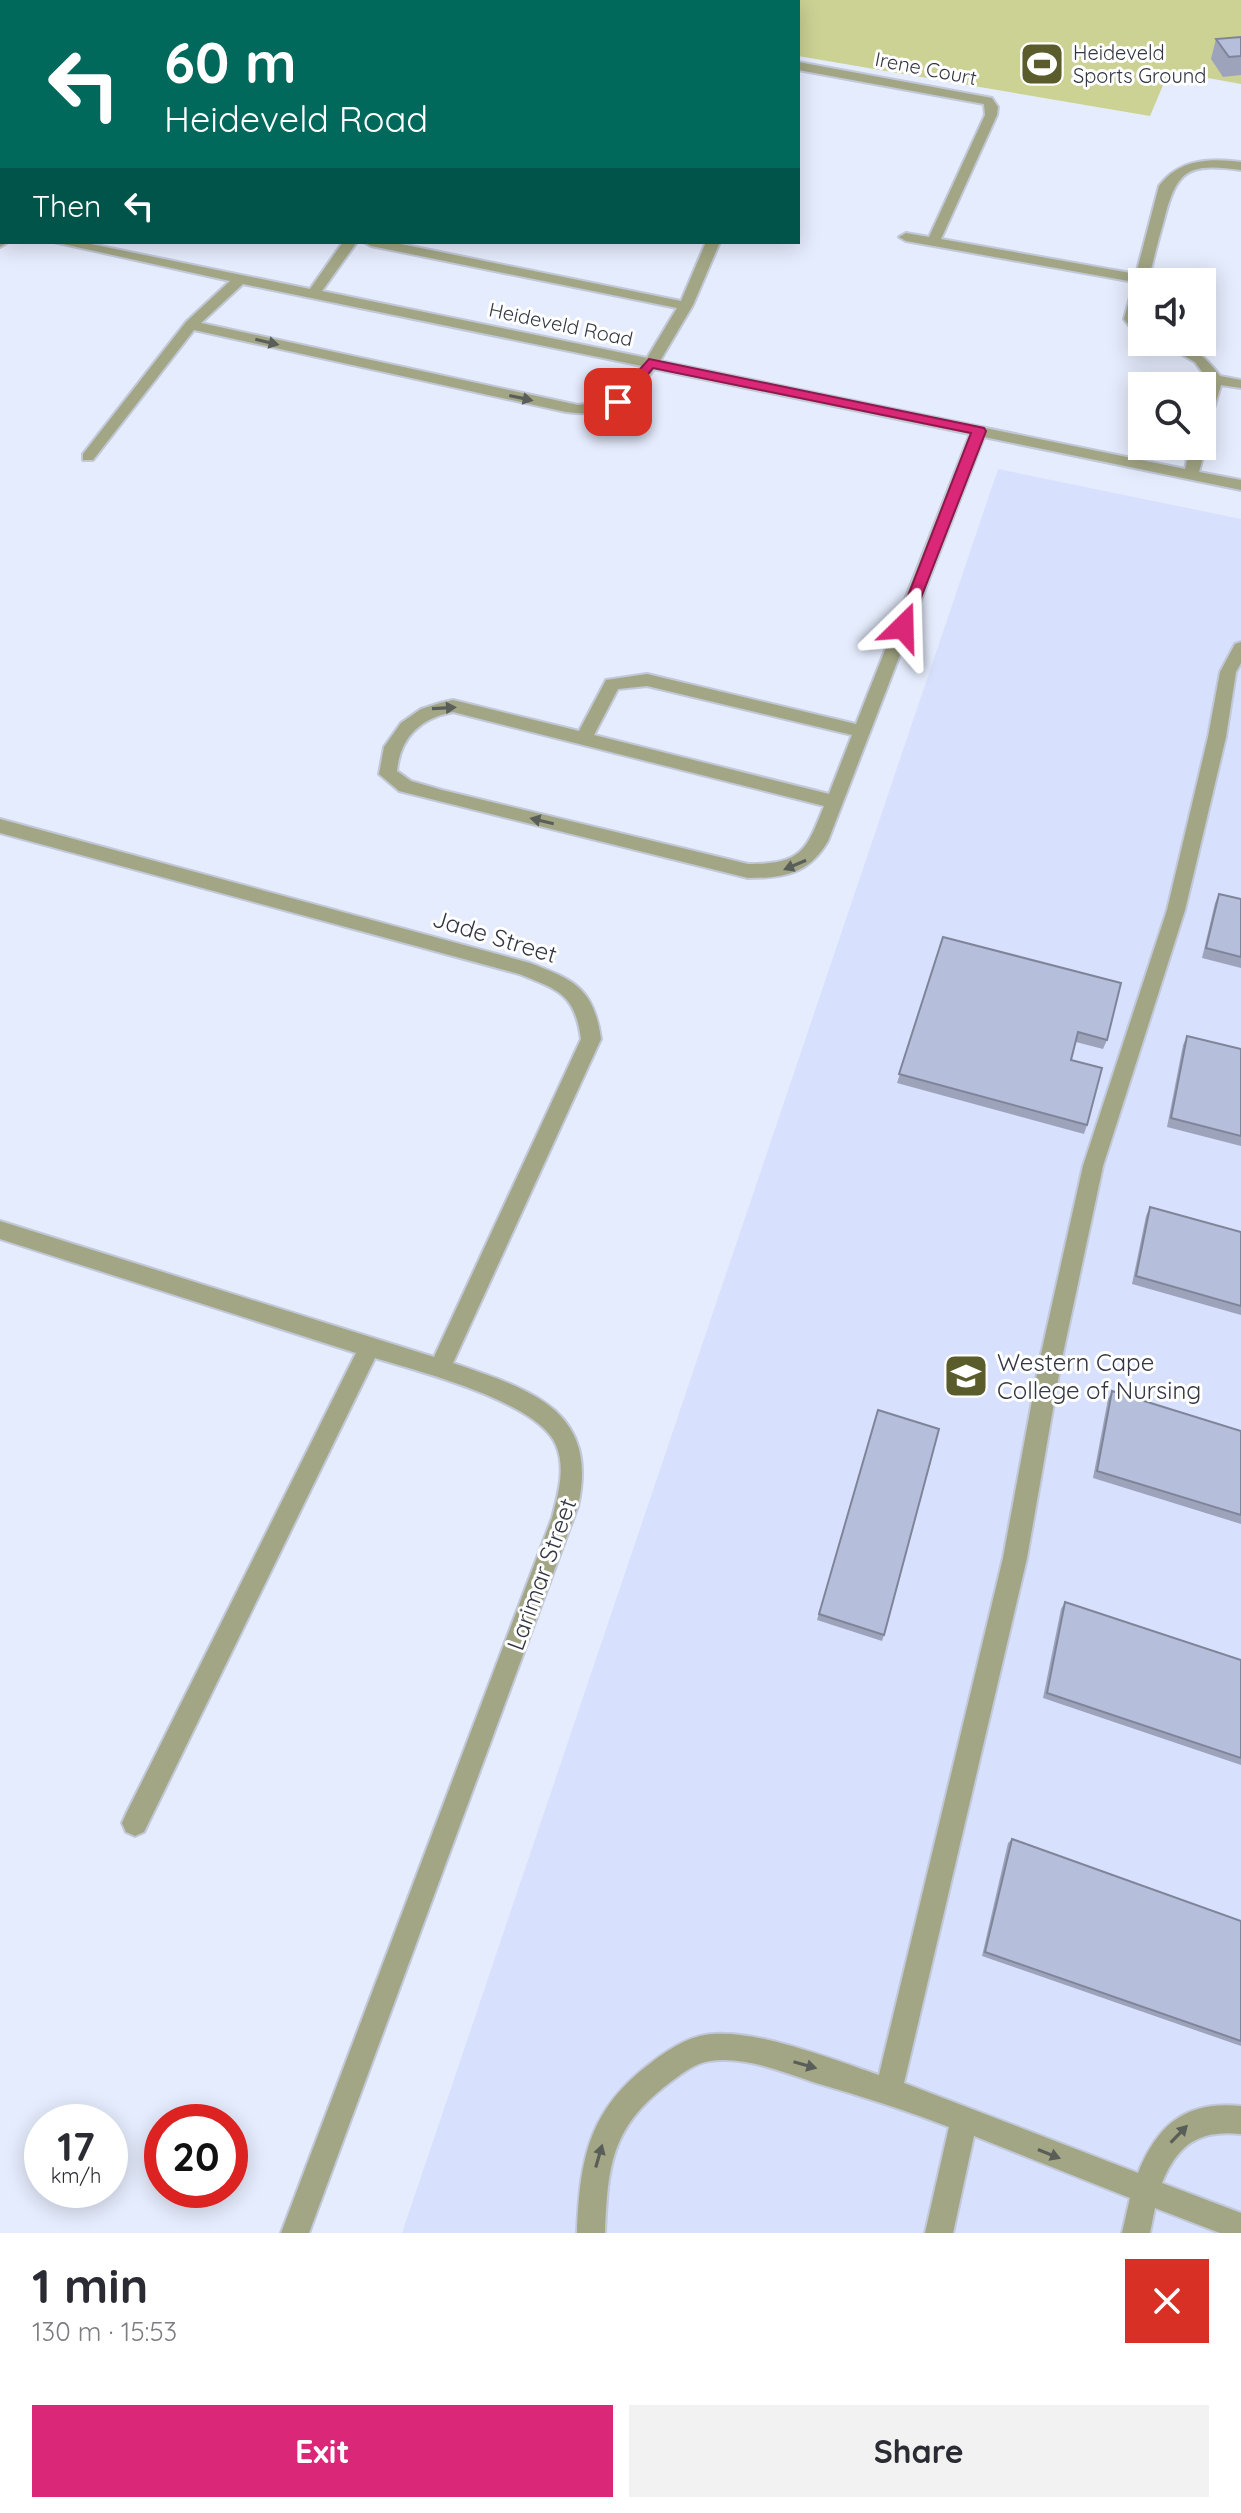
<!DOCTYPE html>
<html lang="en">
<head>
<meta charset="utf-8">
<style>
  :root { --surface:#fff; --page:#f2f2f3; --text:#2b2b33; --muted:#7c7c81; --accent:#db2777 }
  body { margin:0; font-family:Quicksand,sans-serif; background:var(--page); color:var(--text); height:100vh; display:flex; flex-direction:column; font-size:30px; white-space:nowrap }
  * { box-sizing:border-box; margin:0 }
  p { font-size:26px; color:var(--muted) }
  .icon { flex:none; width:44px; height:44px; fill:none; stroke:currentColor; stroke-width:2; stroke-linecap:round; stroke-linejoin:round }
  .map { position:relative; height:2233px; overflow:hidden }
  .details { display:flex; flex-direction:column; background:var(--surface); flex:1 }
  .details>* { flex:none }
  .top-card { position:absolute; left:0px; top:0px; width:800px; height:244px; box-shadow:0 4px 20px #0003; background:#00695c; color:#fff; overflow:hidden }
  .tools { position:absolute; left:1128px; top:268px; display:grid; gap:16px }
  .tools a { display:grid; place-items:center; width:88px; height:88px; border-radius:0px; background:var(--surface); box-shadow:0 4px 20px #0003; font-size:40px }
  .speed { position:absolute; left:24px; top:2104px; display:flex; gap:16px; font-size:40px; font-weight:700; text-align:center }
  .speed>* { display:grid; place-content:center; width:104px; height:104px; border-radius:50%; background:var(--surface); box-shadow:0 4px 20px #0003; line-height:1 }
  .speed small { font-size:20px; font-weight:400 }
  .speed .limit { border:12px solid #d22; background:#fff; color:#111 }
  .pin { position:absolute; display:grid; place-items:center; width:68px; height:68px; color:#fff; margin:-34px; border-radius:16px; box-shadow:0 4px 12px #0006 }
  .me { position:absolute; width:88px; margin:-44px; rotate:22deg; stroke-linejoin:round; filter:drop-shadow(0 0 6px #0008) }
  .turn { display:flex; align-items:center; gap:28px; height:168px; padding:0 32px; font-size:36px }
  .turn .icon { width:104px; height:104px; stroke-width:2.5 }
  .turn b { display:block; font-size:56px; line-height:68px }
  .then { display:flex; align-items:center; height:76px; padding:0 32px; background:#0003; gap:16px; font-size:30px }
  .round { display:grid; place-items:center; flex:none; width:84px; height:84px; border-radius:0px; background:var(--page) }
  .headline { display:flex; align-items:center; justify-content:space-between; height:136px; padding:0 32px }
  h1 { font-size:48px; font-weight:700; line-height:60px }
  .primary-button { display:flex; gap:16px; margin-top:auto; padding:16px 32px }
  .primary-button a { flex:1; height:92px; border-radius:0px; background:var(--accent); color:#fff; font-size:32px; font-weight:700; line-height:92px; text-align:center }
  .primary-button a+a { background:var(--page); color:var(--text) }
  .map>svg:first-child { display:block }
  .built { fill:#d7e1fe }
  .green { fill:#ccd294 }
  .lines { fill:none; stroke-linecap:round; stroke-linejoin:round }
  .minor-casing { stroke:#c1c8d8; stroke-width:4 }
  .minor { fill:#a3a684; fill-rule:evenodd }
  .wall { fill:#9ca3bb }
  .building { fill:#b5beda; stroke:#7f8599; stroke-width:2 }
  .oneway { fill:#5a5e59 }
  .route { fill:#db2777; stroke:#8e194d; stroke-width:2 }
  .labels { text-anchor:middle; dominant-baseline:central; stroke-width:6; stroke-linejoin:round; paint-order:stroke }
  .far-poi-label { font-size:20px; fill:#333742; stroke:#fff; text-anchor:start }
  .far-street-label { font-size:20px; fill:#333742; stroke:#fff }
  .street-label { font-size:24px; fill:#333742; stroke:#fff }
  .poi-label { font-size:24px; fill:#333742; stroke:#fff; text-anchor:start }
</style>
</head>
<body>
<div class="map">
<svg width="1241" height="2233" viewBox="0 0 1241 2233">
  <rect width="100%" height="100%" fill="#e5ecfd"/>
  <!-- built -->
  <polygon class="built" points="998,469 1241,519 1241,2233 402,2233"/>
  <!-- green -->
  <polygon class="green" points="631,0 1241,0 1241,84 1169,71 1150,116 798,56 798,2"/>
  <g class="lines">
    <!-- minor casing -->
    <g class="minor-casing">
      <g id="minor">
        <polygon points="599,0 611,0 598,2"/>
        <polygon points="2,47 2,55 0,56 0,48"/>
        <path d="M 798,62 L 992,98 L 998,107 L 997,115 L 941,239 L 1136,274 L 1159,186 C 1179,159 1210,158 1241,162 L 1241,170 C 1188,163 1177,169 1164,220 C 1158,241 1153,261 1148,282 L 1142,282 L 1138,319 L 1142,324 L 1142,337 L 1137,336 L 1124,319 L 1134,282 L 906,241 L 899,237 L 906,233 L 929,237 L 985,115 L 984,104 L 798,70 Z"/>
        <polygon points="0,73 2,74 2,82 0,81"/>
        <polygon points="0,237 2,242 8,242 0,247"/>
        <path d="M 54,242 L 81,242 L 310,289 L 343,242 L 357,242 L 322,291 L 647,358 L 677,308 L 371,246 L 364,242 L 391,242 L 681,301 L 706,242 L 720,242 L 693,305 L 660,361 L 1185,469 L 1190,446 L 1202,446 L 1202,442 L 1206,446 L 1199,472 L 1241,480 L 1241,490 L 984,437 L 828,841 C 809,874 784,878 748,878 L 399,791 L 379,774 L 384,747 L 401,723 L 421,709 L 440,703 L 453,700 L 579,731 L 606,680 L 647,674 L 856,724 L 970,434 L 654,369 C 629,405 611,418 566,412 L 194,330 L 93,460 L 83,460 L 83,454 L 186,322 L 230,281 ZM 243,284 L 642,366 L 609,401 L 578,405 L 201,323 ZM 647,686 L 852,735 L 829,794 L 594,735 L 618,689 ZM 453,712 L 824,806 C 806,852 801,864 748,864 L 442,790 L 411,781 L 397,771 C 400,738 420,718 453,712 Z"/>
        <path d="M 1160,342 C 1188,342 1204,354 1220,376 L 1241,380 L 1241,388 L 1221,385 L 1207,432 L 1202,434 L 1202,401 L 1208,380 L 1195,362 Z"/>
        <path d="M 1241,642 L 1241,663 L 1236,672 L 1226,737 L 1185,910 L 1103,1166 L 1061,1363 L 1027,1558 L 904,2083 L 1138,2173 C 1158,2123 1187,2101 1241,2106 L 1241,2134 C 1200,2130 1178,2143 1162,2183 L 1241,2213 L 1241,2233 L 1220,2233 L 1155,2208 L 1150,2233 L 1122,2233 L 1130,2198 L 974,2136 L 953,2233 L 925,2233 L 949,2127 C 905,2110 861,2096 816,2083 C 783,2072 745,2056 710,2061 C 694,2063 680,2075 668,2084 C 611,2128 608,2165 605,2233 L 577,2233 C 580,2157 589,2109 652,2062 C 669,2049 691,2035 713,2034 C 759,2030 834,2060 879,2075 L 1003,1558 L 1039,1363 L 1083,1166 L 1167,910 L 1208,737 L 1220,672 L 1235,644 Z"/>
        <path d="M 0,819 L 530,963 C 574,980 594,988 601,1039 L 453,1363 C 528,1389 600,1409 578,1506 L 309,2233 L 281,2233 L 552,1518 C 558,1495 566,1468 556,1445 C 539,1402 418,1371 375,1358 L 144,1832 L 135,1836 L 126,1832 L 122,1823 L 126,1814 L 356,1353 L 0,1239 L 0,1221 L 434,1357 L 581,1039 C 575,994 559,990 519,974 L 0,833 Z"/>
      </g>
    </g>
    <!-- minor -->
    <use href="#minor" class="minor"/>
  </g>
  <!-- wall -->
  <g class="wall">
    <polygon points="1241,37 1241,75 1223,77 1211,59 1216,39"/>
    <polygon points="1219,894 1241,899 1241,968 1202,958 1215,903"/>
    <polygon points="943,937 1107,1040 1103,1049 1076,1042 1071,1060 1087,1125 1084,1134 897,1083"/>
    <polygon points="1187,1036 1241,1049 1241,1146 1167,1127 1183,1045"/>
    <polygon points="1150,1207 1241,1232 1241,1315 1132,1284 1146,1216"/>
    <polygon points="1112,1391 1241,1431 1241,1524 1093,1478 1108,1399"/>
    <polygon points="878,1410 884,1635 882,1641 817,1620"/>
    <polygon points="1065,1602 1241,1660 1241,1765 1043,1698 1061,1609"/>
    <polygon points="1012,1839 1241,1921 1241,2046 982,1956 1008,1843"/>
  </g>
  <!-- building -->
  <g class="building">
    <polygon points="1241,37 1241,56 1229,57 1216,39"/>
    <polygon points="1219,894 1241,899 1241,957 1206,948"/>
    <polygon points="943,937 1121,983 1107,1040 1078,1032 1071,1060 1102,1068 1087,1125 899,1074"/>
    <polygon points="1187,1036 1241,1049 1241,1136 1171,1118"/>
    <polygon points="1150,1207 1241,1232 1241,1306 1136,1276"/>
    <polygon points="1112,1391 1241,1431 1241,1515 1097,1471"/>
    <polygon points="878,1410 939,1429 884,1635 819,1614"/>
    <polygon points="1065,1602 1241,1660 1241,1758 1047,1693"/>
    <polygon points="1012,1839 1241,1921 1241,2041 985,1952"/>
  </g>
  <!-- one-way arrows -->
  <defs><path id="oneway-solid" d="M-6-.8H1V-3.2L6.5 0L1 3.2V.8H-6Z" transform="scale(2)"/></defs>
  <g class="oneway">
    <use href="#oneway-solid" transform="translate(267 342) rotate(13)"/>
    <use href="#oneway-solid" transform="translate(521 398) rotate(12)"/>
    <use href="#oneway-solid" transform="translate(444 708) rotate(-3)"/>
    <use href="#oneway-solid" transform="translate(542 821) rotate(-167)"/>
    <use href="#oneway-solid" transform="translate(795 865) rotate(157)"/>
    <use href="#oneway-solid" transform="translate(805 2065) rotate(16)"/>
    <use href="#oneway-solid" transform="translate(1179 2134) rotate(-46)"/>
    <use href="#oneway-solid" transform="translate(1049 2154) rotate(22)"/>
    <use href="#oneway-solid" transform="translate(599 2156) rotate(-74)"/>
  </g>
  <!-- route -->
  <polygon class="route" points="649,359 984,428 986,431 908,631 898,631 896,627 971,433 653,368 622,405 613,405 613,399"/>
  <!-- icons -->
  <defs>
    <g id="stadium-square" transform="scale(2.3)"><rect x="-9" y="-9" width="18" height="18" rx="4" fill="#5a5d2b" stroke="#fff"/><path d="M0-5a6.5 5 0 1 0 0 10a6.5 5 0 1 0 0-10ZM-3.5-1.8h7v3.6h-7Z" fill="#fff"/></g>
    <g id="university-square" transform="scale(2.3)"><rect x="-9" y="-9" width="18" height="18" rx="4" fill="#5a5d2b" stroke="#fff"/><path d="M0-5L7-2L0 1L-7-2ZM-4 1L0 2.5L4 1V4Q0 6-4 4Z" fill="#fff"/></g>
  </defs>
  <g fill-rule="evenodd">
    <use href="#stadium-square" x="1042" y="64"/>
    <use href="#university-square" x="966" y="1376"/>
  </g>
  <g class="labels">
    <!-- far-poi labels -->
    <g class="far-poi-label">
      <text x="1073" y="52">Heideveld<tspan x="1073" dy="23">Sports Ground</tspan></text>
    </g>
    <!-- far-street labels -->
    <g class="far-street-label">
      <text transform="translate(926 68) rotate(11)">Irene Court</text>
      <text transform="translate(561 324) rotate(12)">Heideveld Road</text>
    </g>
    <!-- street labels -->
    <g class="street-label">
      <text transform="translate(495 936) rotate(17)">Jade Street</text>
      <text transform="translate(541 1574) rotate(-70)">Larimar Street</text>
    </g>
    <!-- poi labels -->
    <g class="poi-label">
      <text x="997" y="1362">Western Cape<tspan x="997" dy="28">College of Nursing</tspan></text>
    </g>
  </g>
</svg>
<div class="tools">
<a><svg class="icon" aria-label="sound" viewBox="0 0 24 24"><path d="M4 9h4l5-4v14l-5-4H4zM17 9q2 3 0 6"/></svg></a>
<a><svg class="icon" aria-label="search" viewBox="0 0 24 24"><circle cx="10" cy="10" r="6"/><path d="M15 15l6 6"/></svg></a>
</div>
<div class="speed"><div>17<small>km/h</small></div><div class="limit">20</div></div>
<div class="pin" style="left:618px;top:402px;background:#d93025"><svg class="icon" aria-label="arrive" viewBox="0 0 24 24"><path d="M6 21V4h12l-3 4 3 4H6"/></svg></div>
<svg class="me" style="left:903px;top:627px" viewBox="-20 -20 40 40"><path d="M0-17L14 15 0 8-14 15z" fill="#db2777" stroke="#fff" stroke-width="4"/></svg>
<div class="top-card">
<div class="turn"><svg class="icon" aria-label="left" viewBox="0 0 24 24"><path d="M17 20v-9H6M10 6l-5 5 5 5"/></svg><div><b>60 m</b>Heideveld Road</div></div>
<div class="then">Then<svg class="icon" aria-label="left" viewBox="0 0 24 24"><path d="M17 20v-9H6M10 6l-5 5 5 5"/></svg></div>
</div>
</div>
<section class="details">
<div class="headline"><div><h1>1 min</h1><p>130 m · 15:53</p></div><a class="round" style="background:#d93025;color:#fff"><svg class="icon" aria-label="close" viewBox="0 0 24 24"><path d="M6 6l12 12M18 6L6 18"/></svg></a></div>
<div class="primary-button"><a>Exit</a><a>Share</a></div>
</section>
</body>
</html>
